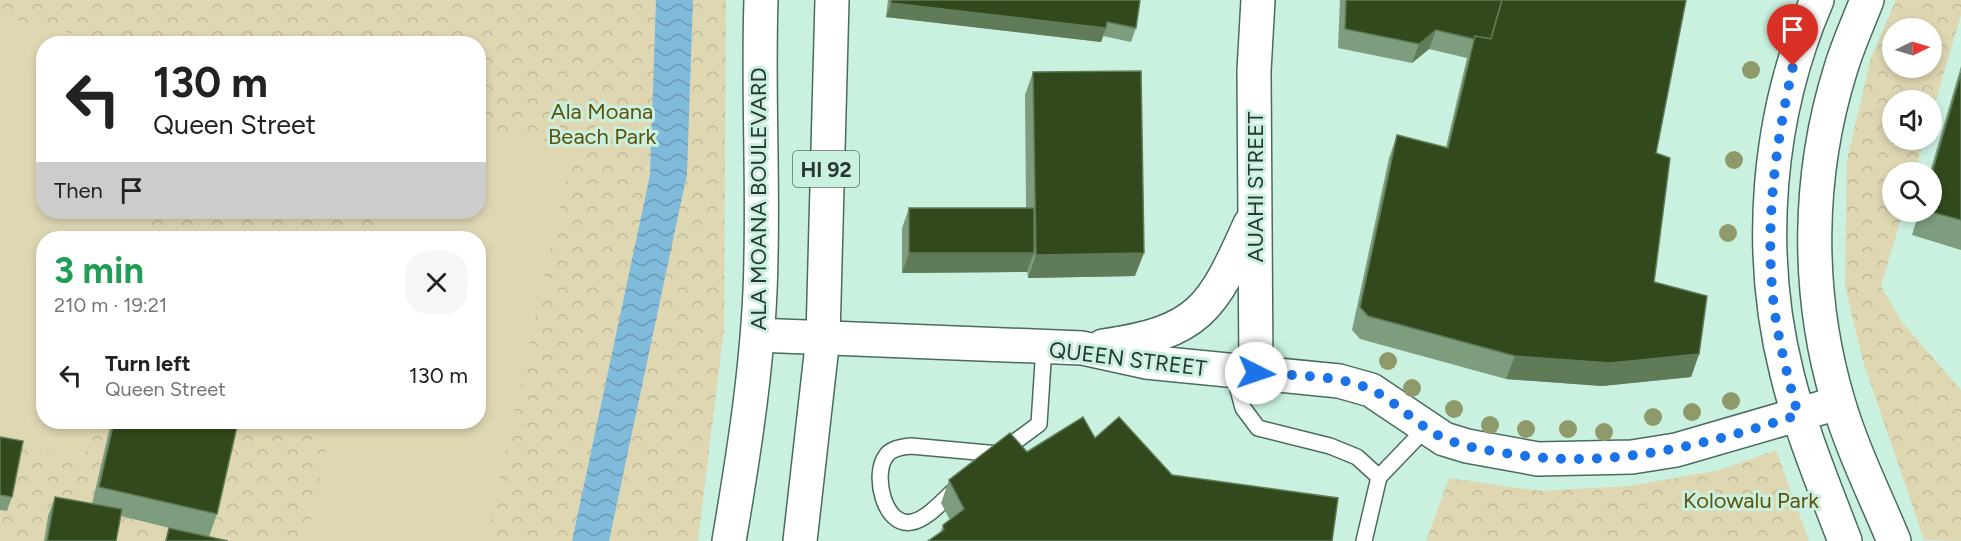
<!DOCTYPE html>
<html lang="en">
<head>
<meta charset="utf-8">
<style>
  :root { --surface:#fff; --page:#f6f6f6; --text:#222; --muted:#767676 }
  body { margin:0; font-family:Figtree,sans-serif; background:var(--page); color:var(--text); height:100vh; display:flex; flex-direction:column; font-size:22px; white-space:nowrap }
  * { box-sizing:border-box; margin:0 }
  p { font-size:20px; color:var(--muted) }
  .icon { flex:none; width:33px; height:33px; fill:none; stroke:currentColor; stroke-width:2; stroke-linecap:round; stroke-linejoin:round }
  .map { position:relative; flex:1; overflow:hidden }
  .panel { position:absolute; left:36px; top:231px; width:450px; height:198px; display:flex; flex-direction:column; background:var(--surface); border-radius:24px; box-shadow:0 3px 9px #0003 }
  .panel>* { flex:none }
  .banner { position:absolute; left:36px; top:36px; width:450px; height:183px; border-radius:24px; box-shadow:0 3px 9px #0003; background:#fff; color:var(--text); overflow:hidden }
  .needle { width:39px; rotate:85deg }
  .buttons { position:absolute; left:1882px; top:18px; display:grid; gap:12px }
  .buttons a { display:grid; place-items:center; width:60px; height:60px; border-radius:50%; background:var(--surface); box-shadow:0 3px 9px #0003; font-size:30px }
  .pin { position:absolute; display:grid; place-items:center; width:51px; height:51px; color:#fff; margin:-62px -26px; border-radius:50% 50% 50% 0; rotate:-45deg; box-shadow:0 0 6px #0007 }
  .pin .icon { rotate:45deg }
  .me { position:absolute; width:66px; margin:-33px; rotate:94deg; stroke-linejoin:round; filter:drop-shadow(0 0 4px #0008) }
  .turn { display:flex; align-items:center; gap:21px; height:126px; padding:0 18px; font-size:27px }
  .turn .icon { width:78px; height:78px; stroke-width:2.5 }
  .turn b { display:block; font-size:42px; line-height:51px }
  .then { display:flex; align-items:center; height:57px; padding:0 18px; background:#0003; gap:12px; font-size:22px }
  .round { display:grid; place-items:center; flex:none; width:63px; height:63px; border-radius:24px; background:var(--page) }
  .head { display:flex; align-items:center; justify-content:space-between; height:102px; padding:0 18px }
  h1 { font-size:36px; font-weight:700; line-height:45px; color:#1e9e55 }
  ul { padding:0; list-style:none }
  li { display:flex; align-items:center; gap:18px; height:84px; padding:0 18px }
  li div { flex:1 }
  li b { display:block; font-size:22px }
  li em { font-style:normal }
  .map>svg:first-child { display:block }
  .forest { fill:url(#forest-crowns); fill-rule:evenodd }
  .pitch { fill:#ded7b2 }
  .water { fill:url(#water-waves) }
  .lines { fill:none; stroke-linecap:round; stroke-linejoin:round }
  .service-casing { stroke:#496c5e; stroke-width:18 }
  .tertiary-casing { stroke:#496c5e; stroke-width:36 }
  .primary-casing { stroke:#496c5e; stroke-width:36 }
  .service { stroke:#fff; stroke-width:15 }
  .tertiary { stroke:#fff; stroke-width:33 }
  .primary { stroke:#fff; stroke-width:33 }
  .tree { fill:#8f9a6b }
  .wall { fill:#7e9d7e }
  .shaded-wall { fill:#5f7b57 }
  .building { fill:#31491c; stroke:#5f7b57; stroke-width:1.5 }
  .route { stroke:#1a73e8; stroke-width:10; stroke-dasharray:0 18 }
  .labels { text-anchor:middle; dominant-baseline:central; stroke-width:6; stroke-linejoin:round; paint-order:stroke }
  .shield { fill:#caf1e0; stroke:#597066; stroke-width:1.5 }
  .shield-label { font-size:21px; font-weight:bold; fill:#283831 }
  .park-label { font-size:22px; fill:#5e520b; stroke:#caf1e0 }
  .street-label { font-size:22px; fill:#283831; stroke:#caf1e0 }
</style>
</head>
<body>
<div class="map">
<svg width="1961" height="541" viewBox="0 0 1961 541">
  <defs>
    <pattern id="forest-crowns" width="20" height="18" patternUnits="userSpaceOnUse" patternTransform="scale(1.5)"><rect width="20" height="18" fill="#ded7b2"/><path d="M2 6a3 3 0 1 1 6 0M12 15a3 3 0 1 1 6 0" fill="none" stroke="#beb99a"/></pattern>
    <pattern id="water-waves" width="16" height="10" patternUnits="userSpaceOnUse" patternTransform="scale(1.5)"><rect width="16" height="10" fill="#81bbdc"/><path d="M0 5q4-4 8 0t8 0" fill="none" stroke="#6a99b3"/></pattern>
  </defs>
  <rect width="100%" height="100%" fill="#caf1e0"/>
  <!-- forest -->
  <g class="forest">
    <path d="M 0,0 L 726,0 L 724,329 L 698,541 L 0,541 ZM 44,44 L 478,44 L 478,212 L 44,212 ZM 44,238 L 478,238 L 478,422 L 44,422 Z"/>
    <path d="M 1896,0 L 1961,0 L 1961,15 L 1932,114 L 1932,100 L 1893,100 L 1893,140 L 1924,140 L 1915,172 L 1893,172 L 1893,212 L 1903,212 L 1881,286 L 1901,321 L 1961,390 L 1961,541 L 1924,540 L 1863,361 L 1845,286 L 1847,160 L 1871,58 ZM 1893,28 L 1932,28 L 1932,68 L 1893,68 Z"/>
    <polygon points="1776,450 1809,541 1426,541 1449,478 1541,491 1629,486 1720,470"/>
  </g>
  <!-- pitch -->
  <g class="pitch">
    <polygon points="1,17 115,43 44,44 44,212 140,212 134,238 44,238 44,422 93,422 84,461 0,442"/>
    <polygon points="479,127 573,148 486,541 306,541 332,422 478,422 478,238 373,238 379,212 478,212"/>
  </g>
  <!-- water -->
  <polygon class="water" points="656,0 693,0 687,174 609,541 572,541 650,175"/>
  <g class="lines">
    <!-- service casing -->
    <g class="service-casing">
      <g id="service">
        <polyline points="1233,371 1243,408 1258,428 1330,446 1357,457 1379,477"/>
        <polyline points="1001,452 1039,424 1044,347"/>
        <path d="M 957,488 C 945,498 928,519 912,522 C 884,528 872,474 886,456 C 891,448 903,447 911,446 L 999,454"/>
        <polyline points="1364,541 1379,477 1427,427"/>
      </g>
    </g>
    <!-- tertiary casing -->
    <g class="tertiary-casing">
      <g id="tertiary">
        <path d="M 1817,0 C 1767,116 1756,251 1787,374 C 1801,431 1824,486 1845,541"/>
        <path d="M 1867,0 C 1858,23 1848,45 1841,68 C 1807,176 1806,293 1838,401 C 1852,449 1875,495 1894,541"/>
        <polyline points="758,335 1082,348 1146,362 1339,381 1371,390 1444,439 1467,446 1538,459 1632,457 1676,450 1838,403"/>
        <path d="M 1103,346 C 1200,332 1212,309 1250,224"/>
        <polyline points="1256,373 1254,71 1258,0"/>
      </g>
    </g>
    <!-- primary casing -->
    <g class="primary-casing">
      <g id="primary">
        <path d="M 729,541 C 745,447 760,351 761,256 C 763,170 758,85 761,0"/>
        <polyline points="800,541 823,337 832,0"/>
      </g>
    </g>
    <!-- service -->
    <use href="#service" class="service"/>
    <!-- tertiary -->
    <use href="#tertiary" class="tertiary"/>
    <!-- primary -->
    <use href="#primary" class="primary"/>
  </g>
  <!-- trees -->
  <g class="tree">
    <circle cx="1751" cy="70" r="9"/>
    <circle cx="1734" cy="160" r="9"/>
    <circle cx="1728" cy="233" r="9"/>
    <circle cx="1388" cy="361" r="9"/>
    <circle cx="1412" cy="388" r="9"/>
    <circle cx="1731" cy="401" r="9"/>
    <circle cx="1454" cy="409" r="9"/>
    <circle cx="1692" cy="412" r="9"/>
    <circle cx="1653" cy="417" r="9"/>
    <circle cx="1490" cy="425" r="9"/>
    <circle cx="1526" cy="429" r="9"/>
    <circle cx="1568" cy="429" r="9"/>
    <circle cx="1604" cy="432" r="9"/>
  </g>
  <!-- wall -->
  <g class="wall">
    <polygon points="888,0 1140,0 1136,28 1131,42 1103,36 1101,42 886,17"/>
    <polygon points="1340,0 1686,0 1656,153 1654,282 1699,354 1691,377 1602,386 1506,379 1360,339 1352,330 1389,158 1397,135 1446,147 1467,58 1429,49 1412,63 1338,48"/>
    <polygon points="1961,66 1961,250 1912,235 1919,212 1932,212 1932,172 1930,172"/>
    <polygon points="1033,72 1135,276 1028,278 1027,271 1027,272 902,273 902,228 909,208 1026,208 1025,95"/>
    <polygon points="111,422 238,422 217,514 209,537 228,541 165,541 169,528 178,530 121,516 116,541 44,541 48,516 55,497 92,504"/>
    <polygon points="0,437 12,497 7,511 0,510"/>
    <polygon points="1095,438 1172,475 940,533 943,525 950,520 941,503 949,480 1027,452"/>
  </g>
  <!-- shaded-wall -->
  <g class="shaded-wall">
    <polygon points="891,3 1106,28 1101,42 886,17"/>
    <polygon points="1436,30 1429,49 1412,63 1419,44"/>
    <polygon points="909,253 1034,253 1027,272 902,273"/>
    <polygon points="1144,253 1135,276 1028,278 1036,255"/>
    <polygon points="1699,354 1691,377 1602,386 1506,379 1515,356"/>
  </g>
  <!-- building -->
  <g class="building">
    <polygon points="891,0 1140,0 1136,28 1107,22 1106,28 891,3"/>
    <polygon points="1346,0 1502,0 1491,39 1475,36 1474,39 1436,30 1419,44 1345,29"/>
    <polygon points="1502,0 1686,0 1656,153 1670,158 1654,282 1707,296 1699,354 1610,363 1515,356 1368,316 1360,307 1397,135 1448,148 1475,36 1491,39"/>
    <polygon points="180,38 206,44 179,44"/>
    <polygon points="1141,71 1144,253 1036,255 1033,72"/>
    <polygon points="1961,73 1961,220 1931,212 1932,212 1932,173"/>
    <rect x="909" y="208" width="125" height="45"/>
    <polygon points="1083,417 1095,438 1119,417 1172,475 1338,498 1332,541 928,541 944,530 943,525 964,509 949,480 1010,433 1027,452"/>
    <polygon points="114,422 238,422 217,514 99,487"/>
    <polygon points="0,437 23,441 12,497 0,495"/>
    <polygon points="55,497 122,509 116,541 47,541"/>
    <polygon points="169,528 228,541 166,541"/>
  </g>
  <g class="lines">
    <!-- route -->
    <path class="route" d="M 1256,373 C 1293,376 1337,374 1372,390 C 1399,403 1420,429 1448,440 C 1466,447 1485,450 1505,453 C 1606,471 1703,446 1798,415 C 1788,377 1777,337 1773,298 C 1765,219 1776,143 1793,66"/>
  </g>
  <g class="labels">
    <!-- shield labels -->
    <rect class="shield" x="793" y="151" width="66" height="36" rx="4.5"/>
    <g class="shield-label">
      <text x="826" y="169">HI 92</text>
    </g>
    <!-- park labels -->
    <g class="park-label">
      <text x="602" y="111">Ala Moana<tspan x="602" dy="25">Beach Park</tspan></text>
      <text x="1751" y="500">Kolowalu Park</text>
    </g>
    <!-- street labels -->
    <g class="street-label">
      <text transform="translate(1255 187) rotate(-90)">AUAHI STREET</text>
      <text transform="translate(758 199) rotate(-90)">ALA MOANA BOULEVARD</text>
      <text transform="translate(1128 359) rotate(7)">QUEEN STREET</text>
    </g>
  </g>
</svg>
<div class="buttons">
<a><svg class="needle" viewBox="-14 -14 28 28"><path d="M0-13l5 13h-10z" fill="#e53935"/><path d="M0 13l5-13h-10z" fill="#767676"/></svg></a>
<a><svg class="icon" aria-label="sound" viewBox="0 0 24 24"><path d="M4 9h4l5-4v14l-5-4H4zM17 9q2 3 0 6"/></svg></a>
<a><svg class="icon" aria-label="search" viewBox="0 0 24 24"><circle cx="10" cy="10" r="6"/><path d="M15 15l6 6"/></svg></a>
</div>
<div class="pin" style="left:1793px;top:66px;background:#d93025"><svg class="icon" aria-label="arrive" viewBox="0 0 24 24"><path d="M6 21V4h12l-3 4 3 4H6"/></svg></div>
<svg class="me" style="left:1256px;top:373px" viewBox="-20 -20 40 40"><circle r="19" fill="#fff"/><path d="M0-13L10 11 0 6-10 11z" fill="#1a73e8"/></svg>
<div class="banner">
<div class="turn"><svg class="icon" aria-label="left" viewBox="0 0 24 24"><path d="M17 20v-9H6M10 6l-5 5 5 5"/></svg><div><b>130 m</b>Queen Street</div></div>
<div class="then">Then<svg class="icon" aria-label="arrive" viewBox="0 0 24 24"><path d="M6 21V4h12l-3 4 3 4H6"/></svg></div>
</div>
<section class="panel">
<div class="head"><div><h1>3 min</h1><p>210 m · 19:21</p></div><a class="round"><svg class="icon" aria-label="close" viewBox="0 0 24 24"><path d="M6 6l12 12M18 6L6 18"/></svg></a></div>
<ul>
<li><svg class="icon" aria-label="left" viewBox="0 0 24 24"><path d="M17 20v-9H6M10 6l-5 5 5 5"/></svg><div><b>Turn left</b><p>Queen Street</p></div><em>130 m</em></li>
</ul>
</section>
</div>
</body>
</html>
